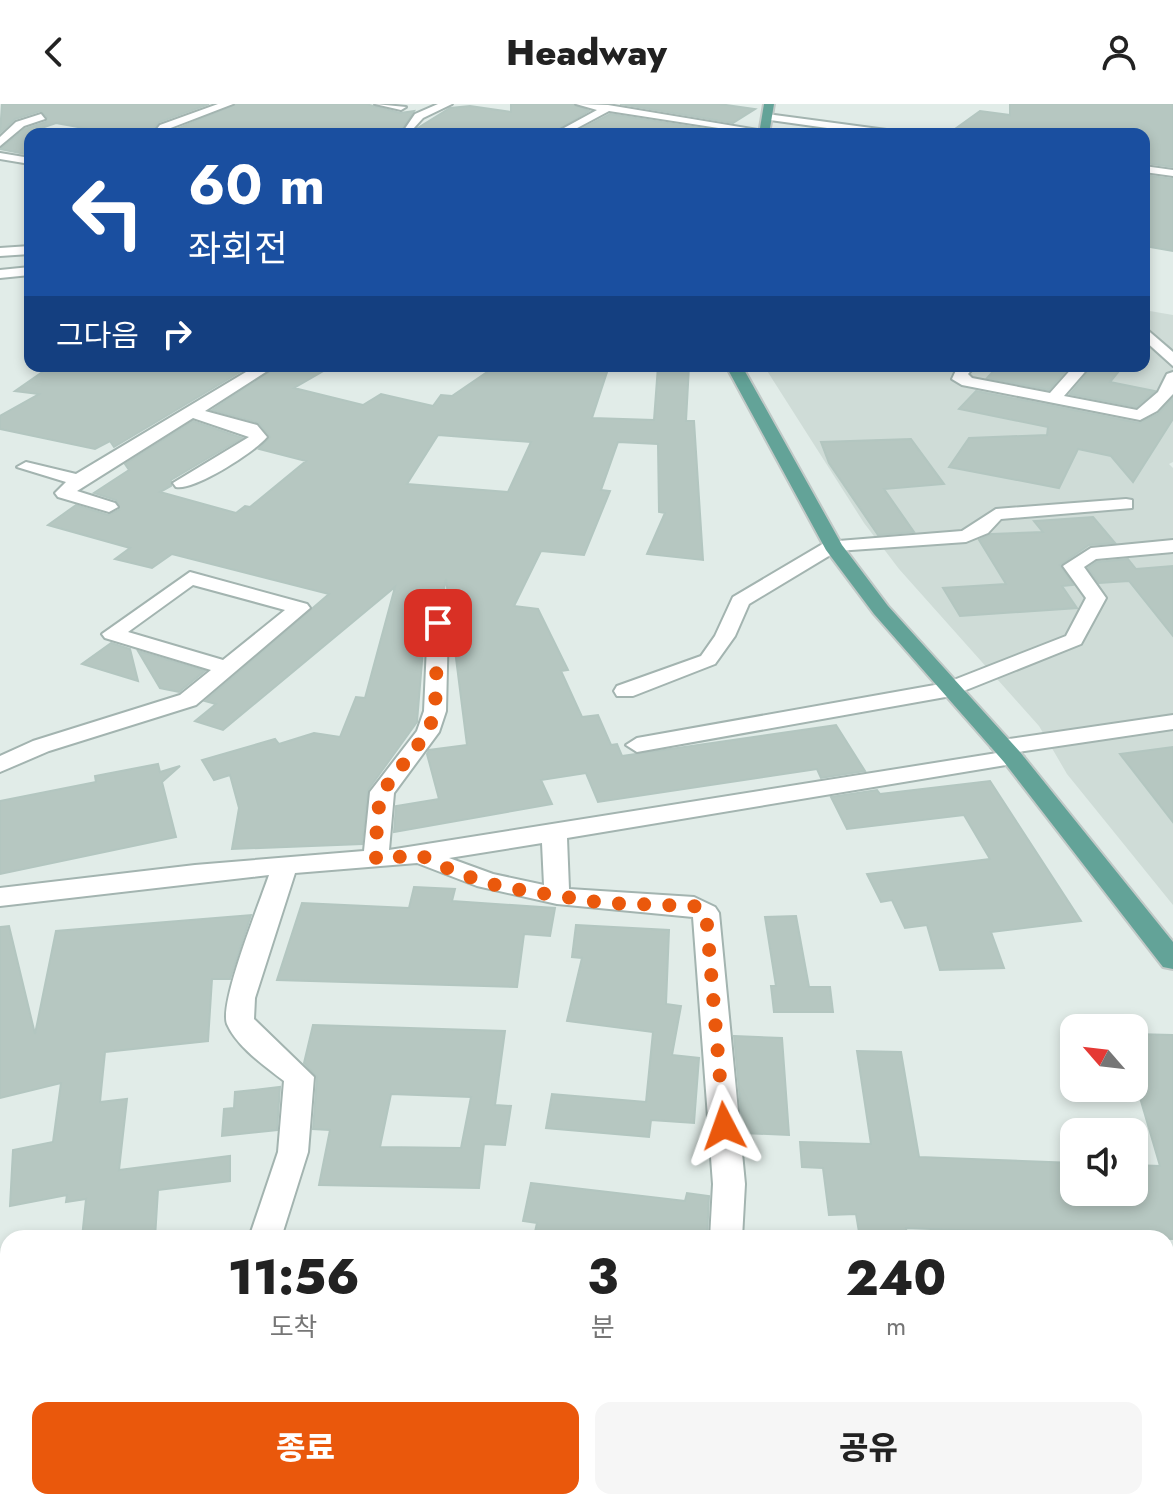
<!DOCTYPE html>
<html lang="ko">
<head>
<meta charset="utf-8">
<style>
  :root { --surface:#fff; --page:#f6f6f6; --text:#222; --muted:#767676; --accent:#ea580c }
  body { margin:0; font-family:Jost,"Noto Sans KR",sans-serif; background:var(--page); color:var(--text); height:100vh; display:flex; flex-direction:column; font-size:30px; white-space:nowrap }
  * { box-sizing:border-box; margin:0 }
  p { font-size:26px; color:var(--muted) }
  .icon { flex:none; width:44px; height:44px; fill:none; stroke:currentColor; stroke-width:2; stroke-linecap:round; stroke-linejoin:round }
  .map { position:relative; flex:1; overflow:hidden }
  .side { position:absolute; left:0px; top:1126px; width:1174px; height:280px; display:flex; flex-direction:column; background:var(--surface); border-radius:24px 24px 0 0; box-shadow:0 4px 12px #0003 }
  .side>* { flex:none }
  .guide { position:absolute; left:24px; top:24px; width:1126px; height:244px; border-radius:16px; box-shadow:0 4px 12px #0003; background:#1a4fa0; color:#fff; overflow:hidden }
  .needle { width:52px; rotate:298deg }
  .tools { position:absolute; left:1060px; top:910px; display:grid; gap:16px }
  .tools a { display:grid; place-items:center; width:88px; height:88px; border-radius:16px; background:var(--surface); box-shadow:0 4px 12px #0003; font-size:40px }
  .pin { position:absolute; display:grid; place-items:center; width:68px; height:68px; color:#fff; margin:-34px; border-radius:16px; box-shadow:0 4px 12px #0006 }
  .me { position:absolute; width:88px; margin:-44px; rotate:356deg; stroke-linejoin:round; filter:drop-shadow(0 0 6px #0008) }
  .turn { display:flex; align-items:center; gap:28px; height:168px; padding:0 32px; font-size:36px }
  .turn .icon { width:104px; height:104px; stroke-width:2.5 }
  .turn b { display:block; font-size:56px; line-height:68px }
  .then { display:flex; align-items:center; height:76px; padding:0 32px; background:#0003; gap:16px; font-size:30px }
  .eta { display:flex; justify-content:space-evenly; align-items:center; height:136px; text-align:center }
  .eta b { font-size:48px; font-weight:800; line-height:56px }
  .cta { display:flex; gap:16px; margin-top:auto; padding:16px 32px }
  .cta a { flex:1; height:92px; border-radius:16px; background:var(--accent); color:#fff; font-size:32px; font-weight:800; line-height:92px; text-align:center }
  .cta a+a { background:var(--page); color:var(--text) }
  header { display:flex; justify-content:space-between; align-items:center; height:104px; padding:0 32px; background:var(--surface); font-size:36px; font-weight:800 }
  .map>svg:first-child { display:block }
  .built { fill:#cfdcd7 }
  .building { fill:#b6c7c1; stroke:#b3c6c0; stroke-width:2; fill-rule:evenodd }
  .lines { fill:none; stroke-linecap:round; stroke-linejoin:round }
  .minor-casing { stroke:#a3b4b0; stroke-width:4 }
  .major-casing { stroke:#c1c9c7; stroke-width:4 }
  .minor { fill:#fff; fill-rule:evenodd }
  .major { fill:#63a398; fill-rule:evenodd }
  .route { stroke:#ea580c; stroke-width:14; stroke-dasharray:0 25.2 }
</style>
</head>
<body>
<header><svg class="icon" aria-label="back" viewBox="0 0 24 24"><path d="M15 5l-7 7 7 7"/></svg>Headway<svg class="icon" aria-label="person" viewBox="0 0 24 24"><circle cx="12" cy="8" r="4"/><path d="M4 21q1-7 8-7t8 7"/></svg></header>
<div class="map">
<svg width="1173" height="1406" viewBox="0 0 1173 1406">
  <rect width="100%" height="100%" fill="#e1ece8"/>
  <!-- built -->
  <polygon class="built" points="1144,206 1173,211 1173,358 1169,360 1173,364 1173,801 1067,670 1039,622 899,465 864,419 764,262 1144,262"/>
  <!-- building -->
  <g class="building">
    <polygon points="2,0 209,0 159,18 153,26 155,30 116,30 56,19 30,28 30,51 0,45 25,25 46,18 47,13 40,7 15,15 0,29"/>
    <polygon points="236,0 366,0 400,9 414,7 399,30 277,27 174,30 172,27"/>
    <polygon points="511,0 573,0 589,7 550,30 430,30 418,24 450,4 470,2 511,8"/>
    <polygon points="620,0 719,0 755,5 733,19"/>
    <polygon points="1010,0 1173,0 1173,63 1144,59 1144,30 948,30 980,7 1010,11"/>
    <polygon points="610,10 719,27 714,30 572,30"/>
    <polygon points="1144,71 1173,75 1173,147 1144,142"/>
    <polygon points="51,262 250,262 114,343 110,337 95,345 0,325 0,312 39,290 15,287"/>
    <path d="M 278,262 L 332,262 L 294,284 L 363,301 L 381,290 L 433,302 L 441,291 L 452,292 L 496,262 L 609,262 L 592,314 L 654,316 L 658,262 L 689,262 L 686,317 L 694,317 L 703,456 L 647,450 L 665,409 L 659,408 L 658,340 L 618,338 L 601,386 L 610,387 L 584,451 L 541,447 L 514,502 L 538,505 L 568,566 L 561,567 L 582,613 L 598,611 L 611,641 L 617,640 L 622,652 L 836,621 L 865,667 L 821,674 L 817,665 L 598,698 L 586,669 L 541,676 L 552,700 L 394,728 L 396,702 L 439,695 L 427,650 L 429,646 L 467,641 L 446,475 L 440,505 L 428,498 L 414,507 L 425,521 L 417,618 L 368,686 L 362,740 L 232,745 L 239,704 L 230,671 L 214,676 L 202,656 L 275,635 L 279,640 L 314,629 L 340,633 L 356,593 L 365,594 L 395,483 L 223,626 L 195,617 L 216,600 L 205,597 L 329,490 L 172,450 L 152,464 L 115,455 L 130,444 L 48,421 L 76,401 L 108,411 L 119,406 L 116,396 L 94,389 L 129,366 L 125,360 L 193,317 L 242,334 L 171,376 L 171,382 L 160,388 L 236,409 L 245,402 L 250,403 L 306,357 L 259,345 L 270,333 L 259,319 L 212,306 ZM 438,331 L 531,338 L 508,388 L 407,380 Z"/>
    <polygon points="998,262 1070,262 1049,286 987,274"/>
    <polygon points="1093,262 1123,262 1110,278 1155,287 1136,303 1070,290"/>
    <polygon points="976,287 1139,319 1158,310 1173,294 1173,315 1133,378 1111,352 1078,345 1059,384 949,363 969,334 1047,331 1048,323 959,305"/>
    <polygon points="911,335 944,380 884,385 914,428 878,431 829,359 821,338"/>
    <polygon points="1093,413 1115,439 1089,441 1060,461 1073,481 1062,482 1077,504 960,512 943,484 1006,480 979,436 991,430 1043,428 1034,417"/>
    <polygon points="1128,455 1136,465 1173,462 1173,532 1129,477 1099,479 1088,464 1097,458"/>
    <polygon points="111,539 130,545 138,577 82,560"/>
    <polygon points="138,547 205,567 179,588 160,584"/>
    <polygon points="1173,643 1173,718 1120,650"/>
    <polygon points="158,660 160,668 180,662 162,678 176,733 0,770 0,697 96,678 95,672"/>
    <polygon points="990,677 1081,817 991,828 1004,864 940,866 927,821 905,824 892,796 881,798 867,770 990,755 964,711 847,725 831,693 877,686 880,690"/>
    <polygon points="414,783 455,785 452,797 555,804 550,832 524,830 517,883 277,876 302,799 409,804"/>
    <polygon points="251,811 230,875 212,875 208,937 105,948 100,998 127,995 119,1066 230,1052 230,1077 158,1086 155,1134 82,1134 86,1095 66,1098 67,1091 10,1102 13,1046 53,1038 61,979 0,994 0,823 9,822 35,930 56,827"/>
    <polygon points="796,812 809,883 830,883 833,908 774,908 771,882 776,882 765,813"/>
    <polygon points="576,821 669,826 666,900 681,902 672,951 699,954 694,1019 651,1016 649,1033 546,1024 552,990 646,998 653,928 567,917 582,854 572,853"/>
    <path d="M 313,921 L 505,927 L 495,1001 L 511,1002 L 505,1041 L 484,1040 L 479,1084 L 319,1081 L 330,1026 L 313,1025 L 317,973 L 304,959 ZM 391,990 L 471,993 L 461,1044 L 380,1043 Z"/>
    <polygon points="1134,930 1173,931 1173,1135 906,1124 907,1134 860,1134 856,1110 829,1111 823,1064 802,1063 800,1038 871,1040 857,947 901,948 919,1053 1074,1059 1074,1088 1134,1088 1134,1061 1160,1062 1134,973"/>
    <polygon points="734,932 782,934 789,1031 743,1029"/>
    <polygon points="280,983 277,1026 222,1032 224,1005 234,1004 235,988"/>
    <polygon points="531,1079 685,1097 687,1089 709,1092 707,1134 620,1129 619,1134 588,1134 535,1128 537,1119 523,1117"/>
  </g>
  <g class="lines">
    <!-- minor casing -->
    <g class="minor-casing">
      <g id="minor">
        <polygon points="218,0 233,0 168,25 171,30 159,30 156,26 160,21"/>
        <polygon points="375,0 406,3 401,6"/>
        <polygon points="438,0 452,0 423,14 413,25 427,30 402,29 415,10"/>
        <polygon points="576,0 608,1 770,28 757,30 609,7 566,30 553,30 597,6"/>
        <polygon points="41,10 45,15 24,22 0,42 0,33 16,18"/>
        <polygon points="767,10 894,27 899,30 870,30 763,15"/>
        <polygon points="0,49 30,54 30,60 0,55"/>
        <polygon points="1144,62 1173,66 1173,72 1144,68"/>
        <polygon points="30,142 30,150 0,152 0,144"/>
        <polygon points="30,163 30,171 0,174 0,166"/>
        <polygon points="1144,223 1173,248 1173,262 1144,236"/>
        <path d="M 256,262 L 275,262 L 205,307 L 257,321 L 267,333 C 255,348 194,387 176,383 L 173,379 L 249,333 L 193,314 L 77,387 L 115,399 L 118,403 L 109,408 L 58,393 L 55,389 L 66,378 L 17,363 L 26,358 L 76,370 Z"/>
        <polygon points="958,262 975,262 968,270 972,274 1050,289 1074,262 1090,262 1064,292 1137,306 1158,288 1167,270 1173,268 1173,290 1157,307 1140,316 962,281 952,275"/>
        <polygon points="1126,395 1132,396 1132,404 1001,415 988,429 966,438 837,447 749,500 735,532 715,560 633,592 617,592 614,587 617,582 701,552 715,532 733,493 826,438 962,427 996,405"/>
        <polygon points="1173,436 1173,448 1096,455 1084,463 1106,494 1081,540 951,592 637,648 626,641 637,634 946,579 1066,532 1086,494 1063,462 1091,444"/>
        <path d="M 190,468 L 307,500 L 310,504 L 196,601 L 49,647 L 0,668 L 0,652 L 33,637 L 180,591 L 211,566 L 105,534 L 102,530 ZM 193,481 L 285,506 L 223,556 L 128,528 Z"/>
        <path d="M 427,501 L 434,503 L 448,519 L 446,607 L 439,628 L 394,689 L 389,746 L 997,649 L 991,643 L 1002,636 L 1173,611 L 1173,625 L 1018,648 L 1024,653 L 1012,660 L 567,734 L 569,785 L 694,793 L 715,803 L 719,809 L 745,1080 L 742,1134 L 710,1134 L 713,1080 L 693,813 L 557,800 L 477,782 L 417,759 L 295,769 L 255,894 L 254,915 L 314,973 L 308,1048 L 281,1134 L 249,1134 L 278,1048 L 284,977 C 265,962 237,943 227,920 C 219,899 260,798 269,771 L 0,802 L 0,784 L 195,761 L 364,747 L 370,688 L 417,627 L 424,607 L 428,520 L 417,507 ZM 542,739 L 544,781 L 493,770 L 449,754 Z"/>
        <polygon points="112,1398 160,1398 156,1406 108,1406"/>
        <polygon points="700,1398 738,1398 739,1406 701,1406"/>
      </g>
    </g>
    <!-- major casing -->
    <g class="major-casing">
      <g id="major">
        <polygon points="764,0 774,0 769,30 759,30"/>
        <polygon points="726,262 742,262 842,441 888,502 1020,648 1173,838 1173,865 1163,863 1004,658 874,510 826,446"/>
      </g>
    </g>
    <!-- minor -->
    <use href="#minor" class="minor"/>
    <!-- major -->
    <use href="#major" class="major"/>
  </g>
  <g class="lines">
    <!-- route -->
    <polyline class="route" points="438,519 435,607 428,628 382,688 377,712 376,755 420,751 457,769 502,783 603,799 694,802 706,809 724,1022"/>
  </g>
</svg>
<div class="tools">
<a><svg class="needle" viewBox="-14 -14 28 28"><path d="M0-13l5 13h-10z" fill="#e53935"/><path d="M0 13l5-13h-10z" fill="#767676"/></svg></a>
<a><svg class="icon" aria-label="sound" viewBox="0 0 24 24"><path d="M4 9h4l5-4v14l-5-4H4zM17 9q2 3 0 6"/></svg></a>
</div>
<div class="pin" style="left:438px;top:519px;background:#d93025"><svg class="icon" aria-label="arrive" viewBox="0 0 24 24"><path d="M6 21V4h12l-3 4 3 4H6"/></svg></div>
<svg class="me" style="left:724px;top:1022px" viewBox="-20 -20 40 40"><path d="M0-17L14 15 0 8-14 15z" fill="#ea580c" stroke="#fff" stroke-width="4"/></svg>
<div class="guide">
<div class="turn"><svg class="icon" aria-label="left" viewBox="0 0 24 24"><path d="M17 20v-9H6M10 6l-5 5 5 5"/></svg><div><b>60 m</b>좌회전</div></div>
<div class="then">그다음<svg class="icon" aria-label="right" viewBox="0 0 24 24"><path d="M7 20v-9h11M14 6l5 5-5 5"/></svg></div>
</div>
<section class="side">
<div class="eta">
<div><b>11:56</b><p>도착</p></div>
<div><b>3</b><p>분</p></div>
<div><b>240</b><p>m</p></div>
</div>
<div class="cta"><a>종료</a><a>공유</a></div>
</section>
</div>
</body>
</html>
